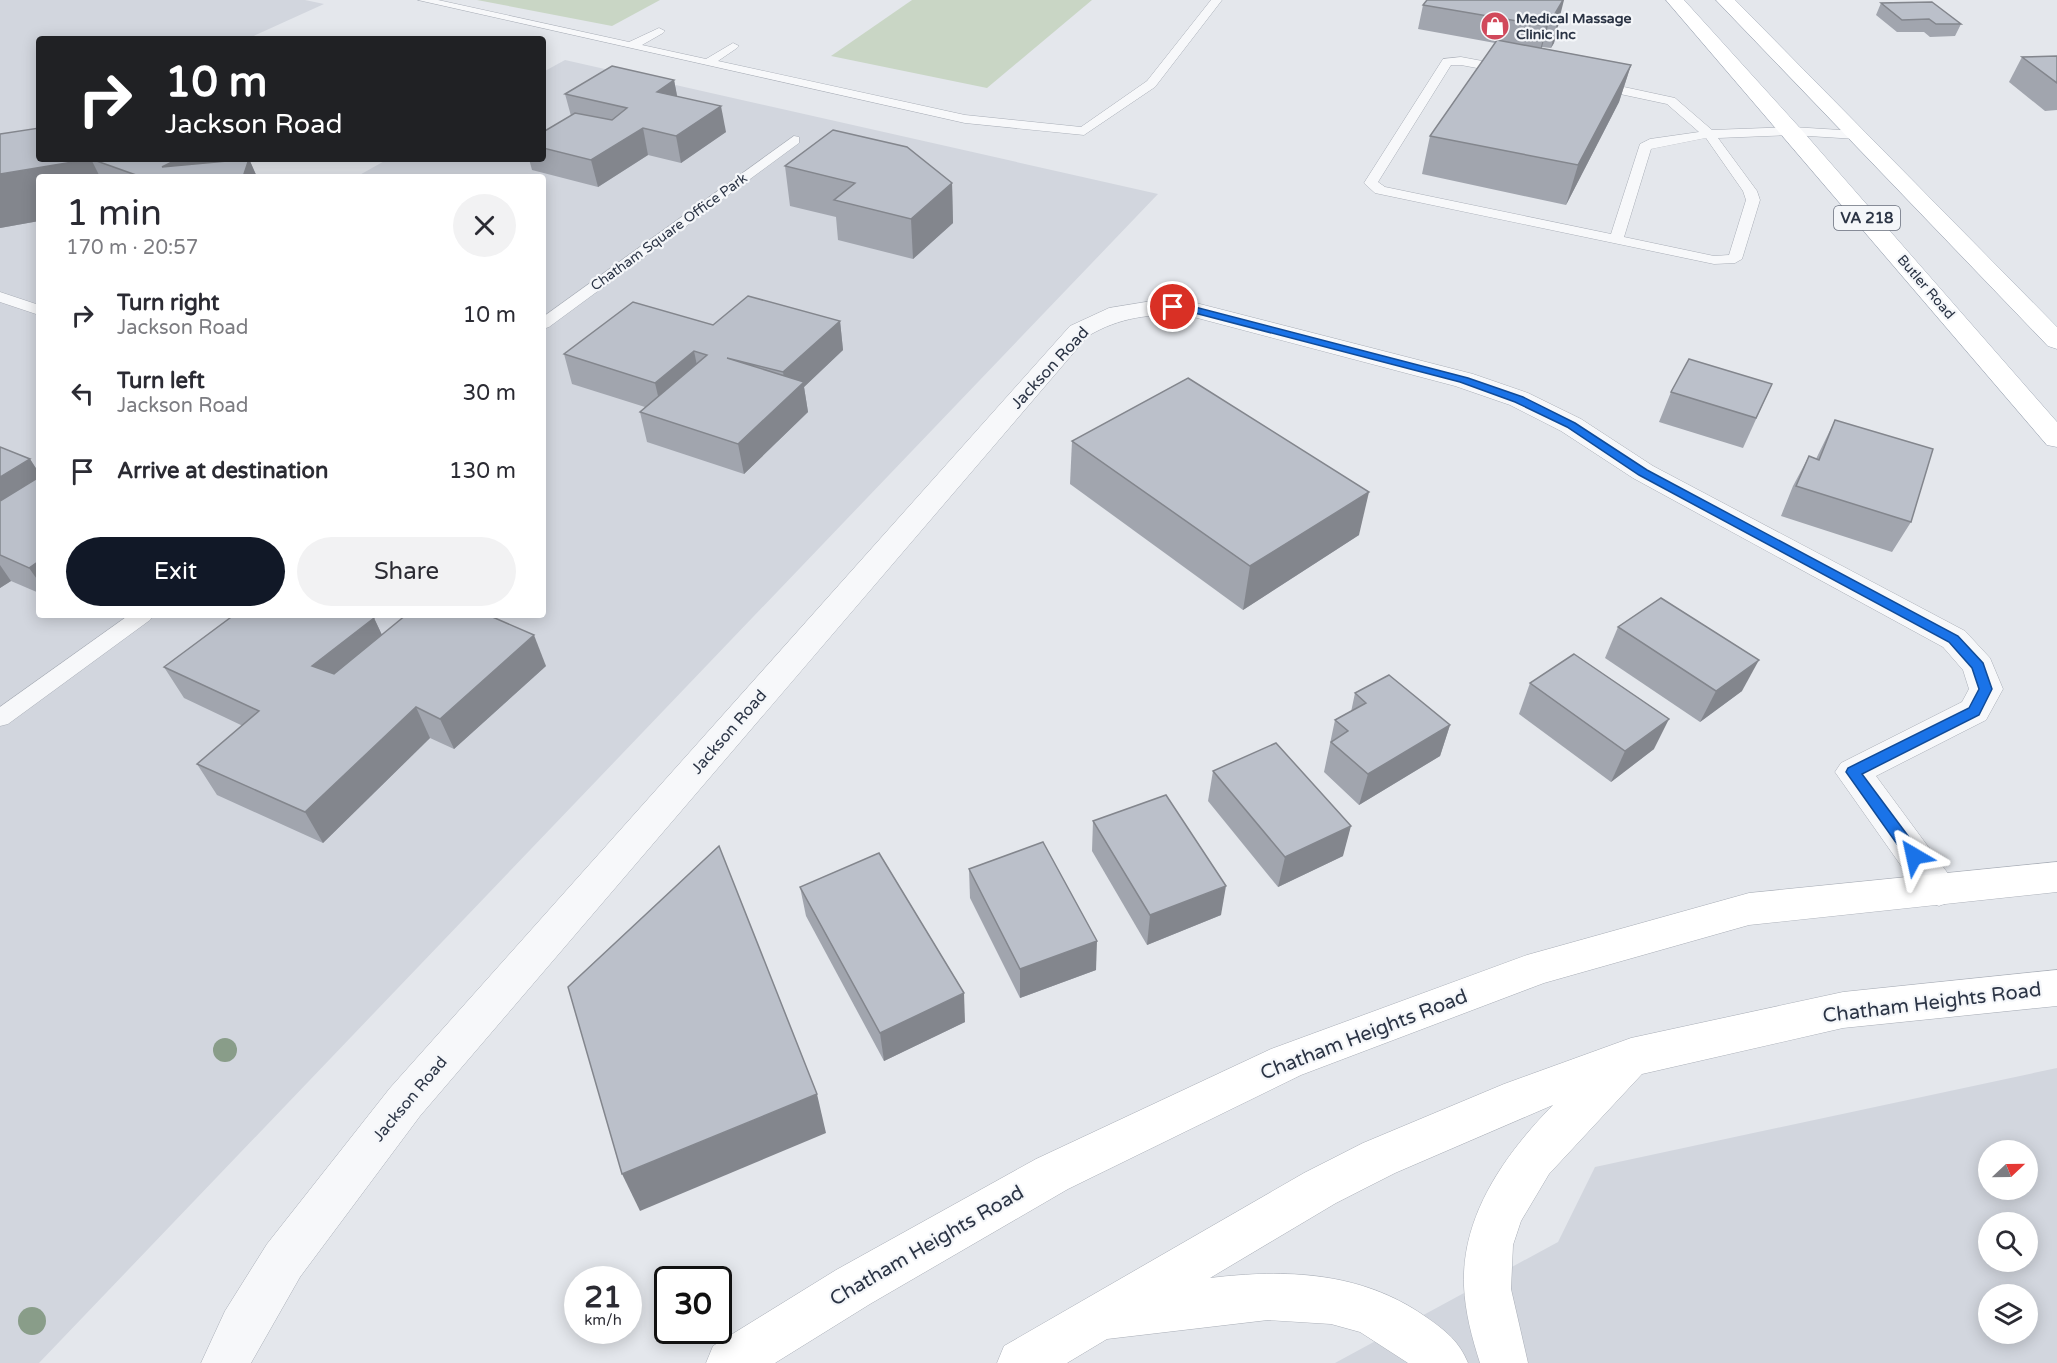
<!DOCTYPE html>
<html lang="en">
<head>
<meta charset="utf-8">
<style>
  :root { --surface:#fff; --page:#f2f2f3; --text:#2b2b33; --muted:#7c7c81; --accent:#111827 }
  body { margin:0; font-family:"Varela Round",sans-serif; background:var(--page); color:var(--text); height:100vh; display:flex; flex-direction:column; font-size:22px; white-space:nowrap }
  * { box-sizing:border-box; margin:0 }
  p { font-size:20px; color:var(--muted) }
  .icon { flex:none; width:33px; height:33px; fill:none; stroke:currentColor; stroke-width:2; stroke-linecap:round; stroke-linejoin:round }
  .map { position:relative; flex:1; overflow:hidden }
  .details { position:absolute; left:36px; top:174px; width:510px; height:444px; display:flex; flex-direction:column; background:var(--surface); border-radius:6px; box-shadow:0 3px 15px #0003 }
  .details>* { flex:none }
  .guide { position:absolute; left:36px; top:36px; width:510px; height:126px; border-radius:6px; box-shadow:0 3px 15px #0003; background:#202124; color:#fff; overflow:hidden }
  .needle { width:39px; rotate:68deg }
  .buttons { position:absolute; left:1978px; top:1140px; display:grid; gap:12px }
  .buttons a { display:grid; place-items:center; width:60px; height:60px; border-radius:50%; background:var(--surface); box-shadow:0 3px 15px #0003; font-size:30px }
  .speed { position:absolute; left:564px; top:1266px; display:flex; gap:12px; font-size:30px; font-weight:700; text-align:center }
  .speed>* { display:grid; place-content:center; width:78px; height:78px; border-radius:50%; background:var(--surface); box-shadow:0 3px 15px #0003; line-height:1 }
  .speed small { font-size:15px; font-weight:400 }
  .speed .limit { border:3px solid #111; border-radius:9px; background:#fff; color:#111 }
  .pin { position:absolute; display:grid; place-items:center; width:51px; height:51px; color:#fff; margin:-26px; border:3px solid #fff; border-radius:50%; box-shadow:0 2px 6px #0007 }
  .me { position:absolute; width:66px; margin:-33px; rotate:324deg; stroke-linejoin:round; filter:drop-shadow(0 0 4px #0008) }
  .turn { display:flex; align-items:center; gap:21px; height:126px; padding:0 30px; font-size:27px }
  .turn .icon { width:78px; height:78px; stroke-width:2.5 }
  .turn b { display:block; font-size:42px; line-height:51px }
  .round { display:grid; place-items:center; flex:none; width:63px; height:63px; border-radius:32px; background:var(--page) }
  .overview { display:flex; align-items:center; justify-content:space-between; height:102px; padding:0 30px }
  h1 { font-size:36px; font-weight:600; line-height:45px }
  .button { display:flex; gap:12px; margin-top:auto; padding:12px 30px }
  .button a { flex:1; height:69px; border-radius:36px; background:var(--accent); color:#fff; font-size:24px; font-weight:600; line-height:69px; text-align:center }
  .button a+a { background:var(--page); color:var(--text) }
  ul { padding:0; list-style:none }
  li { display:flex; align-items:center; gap:18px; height:78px; padding:0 30px }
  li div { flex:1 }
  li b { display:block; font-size:22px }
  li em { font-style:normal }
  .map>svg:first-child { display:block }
  .built { fill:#d2d6de; fill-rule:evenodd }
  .green { fill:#c9d6c5 }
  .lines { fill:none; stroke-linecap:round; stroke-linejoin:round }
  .lane-casing { stroke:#a9aeb7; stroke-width:1 }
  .street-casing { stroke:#a9aeb7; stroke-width:1 }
  .secondary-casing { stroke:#a9aeb7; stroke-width:1 }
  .primary-casing { stroke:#a3abb8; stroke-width:1 }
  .lane { fill:#f7f8fa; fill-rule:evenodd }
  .street { fill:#f7f8fa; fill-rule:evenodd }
  .secondary { fill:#fff; fill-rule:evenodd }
  .primary { fill:#fff; fill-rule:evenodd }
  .tree { fill:#899d89 }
  .wall { fill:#a1a5ae }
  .shaded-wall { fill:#83868d }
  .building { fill:#bbc0ca; stroke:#83868d; stroke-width:1.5 }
  .route { fill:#1a73e8; stroke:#114b97; stroke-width:1.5 }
  .labels { text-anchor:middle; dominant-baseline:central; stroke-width:4.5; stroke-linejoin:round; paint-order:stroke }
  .far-poi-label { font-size:14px; font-weight:bold; fill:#2b3445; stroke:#f4f6f9; text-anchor:start }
  .far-street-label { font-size:14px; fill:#2b3445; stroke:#f4f6f9 }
  .shield { fill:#f4f6f9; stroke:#676e7b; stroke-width:1.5 }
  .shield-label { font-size:15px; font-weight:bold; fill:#2b3445 }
  .street-label { font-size:16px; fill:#2b3445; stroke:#f4f6f9 }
  .near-street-label { font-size:20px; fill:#2b3445; stroke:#f4f6f9 }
</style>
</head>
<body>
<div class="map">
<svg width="2057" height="1363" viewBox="0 0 2057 1363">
  <rect width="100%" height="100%" fill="#e4e7ec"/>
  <!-- built -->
  <g class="built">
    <polygon points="0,0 305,0 324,4 247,39 39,39 39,615 543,615 543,177 356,177 388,159 543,159 543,72 565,60 1158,194 39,1363 0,1363"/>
    <path d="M 2057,1068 L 2057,1363 L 1335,1363 L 1558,1242 L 1595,1167 ZM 1989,1150 L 2028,1150 L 2028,1190 L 1989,1190 ZM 1989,1222 L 2028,1222 L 2028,1262 L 1989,1262 ZM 1989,1294 L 2028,1294 L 2028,1334 L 1989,1334 Z"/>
  </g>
  <!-- green -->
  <g class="green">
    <polygon points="477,0 660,0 612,26"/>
    <polygon points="912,0 1092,0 987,88 831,56"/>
  </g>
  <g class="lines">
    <!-- lane casing -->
    <g class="lane-casing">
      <g id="lane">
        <polygon points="418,0 438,0 629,42 659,28 665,31 663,33 642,45 706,59 733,43 739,46 737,48 718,61 965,115 1081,127 1147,81 1211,0 1222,0 1155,87 1084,135 965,123"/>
        <path d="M 1461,57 L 1509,66 L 1515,70 L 1509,74 L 1461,65 L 1451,65 L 1378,182 L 1385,187 L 1611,234 L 1640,144 L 1650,139 L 1699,132 L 1667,104 L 1592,88 L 1592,82 L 1596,81 L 1675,98 L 1712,130 L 1792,127 L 1857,131 L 1863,135 L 1857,139 L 1792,135 L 1718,138 L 1757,191 L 1760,200 L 1742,259 L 1735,263 L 1714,264 L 1375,193 L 1364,183 L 1443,59 ZM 1706,138 L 1743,191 L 1746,200 L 1729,255 L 1714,256 L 1624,237 L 1651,149 Z"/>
        <polygon points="794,136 799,137 799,143 549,327 543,329 543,317"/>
        <polygon points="0,292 39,305 39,315 0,302"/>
        <polygon points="129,615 153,615 150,620 8,724 0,726 0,707"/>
      </g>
    </g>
    <!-- street casing -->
    <g class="street-casing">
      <path id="street" d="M 1158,300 L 1196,303 L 1473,374 L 1528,393 L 1581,419 L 1653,466 L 1965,631 L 1990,658 L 2003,689 L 1986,720 L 1876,776 L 1952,879 L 1958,890 L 1952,901 L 1939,906 L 1926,901 L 1835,772 L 1841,763 L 1962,702 L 1969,689 L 1963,670 L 1943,647 L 1633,478 L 1561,431 L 1510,405 L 1455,386 L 1186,315 C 1150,314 1120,317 1088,336 L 420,1116 L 300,1277 L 251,1363 L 201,1363 L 225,1311 L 267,1244 L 390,1088 L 1070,326 L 1109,308 Z"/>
    </g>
    <!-- secondary casing -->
    <g class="secondary-casing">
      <g id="secondary">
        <polygon points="2057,862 2057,892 1749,925 1544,983 1301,1075 1068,1189 870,1304 775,1363 706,1363 713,1346 836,1270 1036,1159 1271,1049 1527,955 1749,893"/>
        <path d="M 2057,970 L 2057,1006 L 1843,1028 L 1642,1074 L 1549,1174 L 1521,1221 L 1513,1245 L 1511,1289 L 1528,1363 L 1480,1363 C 1472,1338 1465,1312 1464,1286 C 1461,1215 1506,1153 1553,1105 L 1395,1173 L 1336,1203 L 1210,1278 C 1285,1269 1361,1271 1426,1317 C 1446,1331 1459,1341 1468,1363 L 1408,1363 L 1360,1332 L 1331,1324 L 1268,1320 L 1107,1339 L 1067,1363 L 997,1363 L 1004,1346 L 1304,1173 L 1363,1143 L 1504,1084 L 1631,1038 L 1843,992 Z"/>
      </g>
    </g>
    <!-- primary casing -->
    <g class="primary-casing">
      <g id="primary">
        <polygon points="1666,0 1684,0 1799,127 2057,422 2057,447 2047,445"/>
        <polygon points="1716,0 1735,0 2057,327 2057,349 2048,346"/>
      </g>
    </g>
    <!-- lane -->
    <use href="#lane" class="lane"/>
    <!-- street -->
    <use href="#street" class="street"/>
    <!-- secondary -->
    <use href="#secondary" class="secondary"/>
    <!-- primary -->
    <use href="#primary" class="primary"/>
  </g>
  <!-- trees -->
  <g class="tree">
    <circle cx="225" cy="1050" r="12"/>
    <circle cx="32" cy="1321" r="14"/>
  </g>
  <!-- wall -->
  <g class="wall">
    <polygon points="1881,3 1961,24 1955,36 1930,37 1924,32 1897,32 1876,15"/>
    <polygon points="1423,5 1560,18 1554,43 1551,48 1542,47 1541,48 1631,65 1619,102 1566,205 1422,174 1430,136 1495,43 1418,29"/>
    <polygon points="2057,56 2057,110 2045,111 2009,82 2022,57"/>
    <polygon points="674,80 677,96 726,132 681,163 648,155 598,187 532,170 529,159 543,159 543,132 571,116 565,94"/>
    <polygon points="39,159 226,161 249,159 257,177 39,177 39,221 0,228"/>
    <polygon points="785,166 952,183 953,223 913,259 838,240 836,217 790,206"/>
    <polygon points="840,321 843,350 804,387 808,412 744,474 647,442 640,412 645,407 572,384 564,354 713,325"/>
    <polygon points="1772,384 1743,448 1659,422 1671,392"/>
    <polygon points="1835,420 1911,522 1892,552 1781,516 1793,486 1809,456 1816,459"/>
    <polygon points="1072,441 1359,535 1243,610 1070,484"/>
    <polygon points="0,447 30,459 39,473 39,593 11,581 0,588"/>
    <polygon points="374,618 382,635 546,666 454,749 430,738 323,843 217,795 197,764 243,726 184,698 164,667"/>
    <polygon points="1618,627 1742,691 1700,722 1605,658"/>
    <polygon points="1530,683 1654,749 1611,782 1519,714"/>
    <polygon points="1355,693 1450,725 1440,756 1359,805 1324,772 1335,720 1351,712"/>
    <polygon points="1213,771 1343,856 1278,887 1208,801"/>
    <polygon points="1093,821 1221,915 1147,945 1092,851"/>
    <polygon points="969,869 1096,970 1020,998 970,898"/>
    <polygon points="800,887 965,1022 884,1061 806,916"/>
  </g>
  <!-- shaded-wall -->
  <g class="shaded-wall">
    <polygon points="1563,0 1564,0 1559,20 1560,18 1554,43 1551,48 1557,23 1553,17"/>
    <polygon points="1549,22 1542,47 1540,51 1546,26"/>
    <polygon points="1631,65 1619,102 1566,205 1578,165"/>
    <polygon points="674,80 679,106 657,92"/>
    <polygon points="721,106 726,132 681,163 676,136"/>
    <polygon points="643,128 648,155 598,187 591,160"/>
    <polygon points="91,159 100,177 39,177 39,221 0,228 0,174"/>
    <polygon points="178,159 225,159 233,177 162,167"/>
    <polygon points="249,159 257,177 243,177"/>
    <polygon points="952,183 953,223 913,259 911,219"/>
    <polygon points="840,321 843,350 804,387 808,412 744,474 738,444 787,397 783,372"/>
    <polygon points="694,351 700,380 662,413 655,383"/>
    <polygon points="30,459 39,473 39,496 0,520 0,477"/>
    <polygon points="1369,492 1359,535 1243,610 1250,566"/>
    <polygon points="39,561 39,582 29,568"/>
    <polygon points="0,565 11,581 0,588"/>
    <polygon points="374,618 388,648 329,696 312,666"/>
    <polygon points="534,635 546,666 454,749 440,719"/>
    <polygon points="1759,660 1742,691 1700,722 1716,691"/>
    <polygon points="416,707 430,738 323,843 305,812"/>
    <polygon points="1669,719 1654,749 1611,782 1625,751"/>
    <polygon points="1450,725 1440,756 1359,805 1368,774"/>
    <polygon points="1351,826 1343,856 1278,887 1285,857"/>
    <polygon points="1226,886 1221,915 1147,945 1150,915"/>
    <polygon points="1097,941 1096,970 1020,998 1020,969"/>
    <polygon points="964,993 965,1022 884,1061 880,1033"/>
    <polygon points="817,1094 826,1133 640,1211 622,1174"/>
  </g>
  <!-- building -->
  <g class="building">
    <polygon points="1427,0 1563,0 1553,17 1560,18 1557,23 1549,22 1546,26 1423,5"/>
    <polygon points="1932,2 1961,24 1936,24 1929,19 1902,20 1881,3"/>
    <polygon points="1497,40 1631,65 1578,165 1430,136"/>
    <polygon points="2057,56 2057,83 2022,57"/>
    <polygon points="612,66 674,80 657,92 721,106 676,136 643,128 591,160 543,148 543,132 575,113 612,120 627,108 565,94"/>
    <polygon points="39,128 39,159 91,159 0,174 0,134"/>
    <polygon points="833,130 907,147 952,183 911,219 834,200 855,183 785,166"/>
    <polygon points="91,159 178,159 162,167 249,159 243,177 135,177 136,175"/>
    <polygon points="748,296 840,321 783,372 727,358 804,382 738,444 640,412 707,355 694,351 655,383 564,354 633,302 713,325"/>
    <polygon points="1689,359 1772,384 1756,418 1671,392"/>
    <polygon points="1188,378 1369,492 1250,566 1072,441"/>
    <polygon points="1835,420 1933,449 1911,522 1796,486 1809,456 1819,460"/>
    <polygon points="0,447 30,459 0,477"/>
    <polygon points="39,477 39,561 29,568 0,555 0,501"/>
    <polygon points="1661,598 1759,660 1716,691 1618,627"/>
    <polygon points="234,615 367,615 374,618 312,666 334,674 406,615 488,615 534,635 440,719 416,707 305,812 197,764 259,711 164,667"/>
    <polygon points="1574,654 1669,719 1625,751 1530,683"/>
    <polygon points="1389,675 1450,725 1368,774 1331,742 1348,731 1335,720 1366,703 1355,693"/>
    <polygon points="1276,743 1351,826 1285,857 1213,771"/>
    <polygon points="1166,795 1226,886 1150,915 1093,821"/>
    <polygon points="1043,842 1097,941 1020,969 969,869"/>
    <polygon points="719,846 817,1094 622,1174 568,987"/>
    <polygon points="879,853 964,993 880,1033 800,887"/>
  </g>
  <!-- route -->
  <polygon class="route" points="1173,304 1191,306 1468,378 1523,397 1575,423 1647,470 1958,636 1983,663 1992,689 1979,715 1862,774 1920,852 1922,856 1920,861 1909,861 1846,772 1848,768 1969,708 1979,689 1972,668 1949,642 1639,475 1567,427 1515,402 1460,382 1187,311 1169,309 1169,305"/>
  <!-- icons -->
  <defs>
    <g id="shop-disc" transform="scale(1.5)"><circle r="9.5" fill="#d1495b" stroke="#f4f6f9"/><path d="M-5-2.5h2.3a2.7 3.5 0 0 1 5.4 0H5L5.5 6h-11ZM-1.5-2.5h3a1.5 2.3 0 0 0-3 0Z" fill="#fff"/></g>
  </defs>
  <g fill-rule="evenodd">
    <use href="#shop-disc" x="1495" y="26"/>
  </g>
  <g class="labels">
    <!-- far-poi labels -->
    <g class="far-poi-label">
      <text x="1516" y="18">Medical Massage<tspan x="1516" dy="16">Clinic Inc</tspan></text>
    </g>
    <!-- far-street labels -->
    <g class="far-street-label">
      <text transform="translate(669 232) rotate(-36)">Chatham Square Office Park</text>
      <text transform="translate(1926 287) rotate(49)">Butler Road</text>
    </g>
    <!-- shield labels -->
    <rect class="shield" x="1834" y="206" width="66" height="24" rx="4.5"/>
    <g class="shield-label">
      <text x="1867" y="218">VA 218</text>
    </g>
    <!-- street labels -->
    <g class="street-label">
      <text transform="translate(1050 368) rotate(-47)">Jackson Road</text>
      <text transform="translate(729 732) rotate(-49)">Jackson Road</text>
      <text transform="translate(410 1099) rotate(-50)">Jackson Road</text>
    </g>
    <!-- near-street labels -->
    <g class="near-street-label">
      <text transform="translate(1932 1003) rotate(-7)">Chatham Heights Road</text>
      <text transform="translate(1364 1035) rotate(-21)">Chatham Heights Road</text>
      <text transform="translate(927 1246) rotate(-30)">Chatham Heights Road</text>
    </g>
  </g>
</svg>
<div class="buttons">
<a><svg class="needle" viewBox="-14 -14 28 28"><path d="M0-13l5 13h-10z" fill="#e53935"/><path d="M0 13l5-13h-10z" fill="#7c7c81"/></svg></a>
<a><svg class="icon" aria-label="search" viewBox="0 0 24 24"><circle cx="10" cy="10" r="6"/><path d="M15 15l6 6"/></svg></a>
<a><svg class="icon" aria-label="layers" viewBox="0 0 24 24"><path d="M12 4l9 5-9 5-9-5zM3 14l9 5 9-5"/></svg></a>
</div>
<div class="speed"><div>21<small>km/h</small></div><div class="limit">30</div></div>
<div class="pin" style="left:1173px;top:307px;background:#d93025"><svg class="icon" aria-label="arrive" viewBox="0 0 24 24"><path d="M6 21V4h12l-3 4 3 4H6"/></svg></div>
<svg class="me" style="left:1914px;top:856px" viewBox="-20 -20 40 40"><path d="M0-17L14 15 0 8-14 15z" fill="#1a73e8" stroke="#fff" stroke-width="4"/></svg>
<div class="guide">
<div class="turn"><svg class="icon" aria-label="right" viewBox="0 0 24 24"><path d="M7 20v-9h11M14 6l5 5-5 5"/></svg><div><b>10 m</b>Jackson Road</div></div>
</div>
<section class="details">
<div class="overview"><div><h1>1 min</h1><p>170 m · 20:57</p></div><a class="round"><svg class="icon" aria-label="close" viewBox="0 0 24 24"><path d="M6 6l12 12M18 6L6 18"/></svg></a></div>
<ul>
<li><svg class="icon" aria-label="right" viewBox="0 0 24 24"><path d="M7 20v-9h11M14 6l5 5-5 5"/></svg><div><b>Turn right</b><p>Jackson Road</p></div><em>10 m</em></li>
<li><svg class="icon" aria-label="left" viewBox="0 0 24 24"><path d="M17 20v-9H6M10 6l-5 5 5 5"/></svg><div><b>Turn left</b><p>Jackson Road</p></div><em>30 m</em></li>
<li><svg class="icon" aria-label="arrive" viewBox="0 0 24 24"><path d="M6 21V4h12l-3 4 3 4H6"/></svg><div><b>Arrive at destination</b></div><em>130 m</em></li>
</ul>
<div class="button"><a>Exit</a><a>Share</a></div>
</section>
</div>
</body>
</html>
